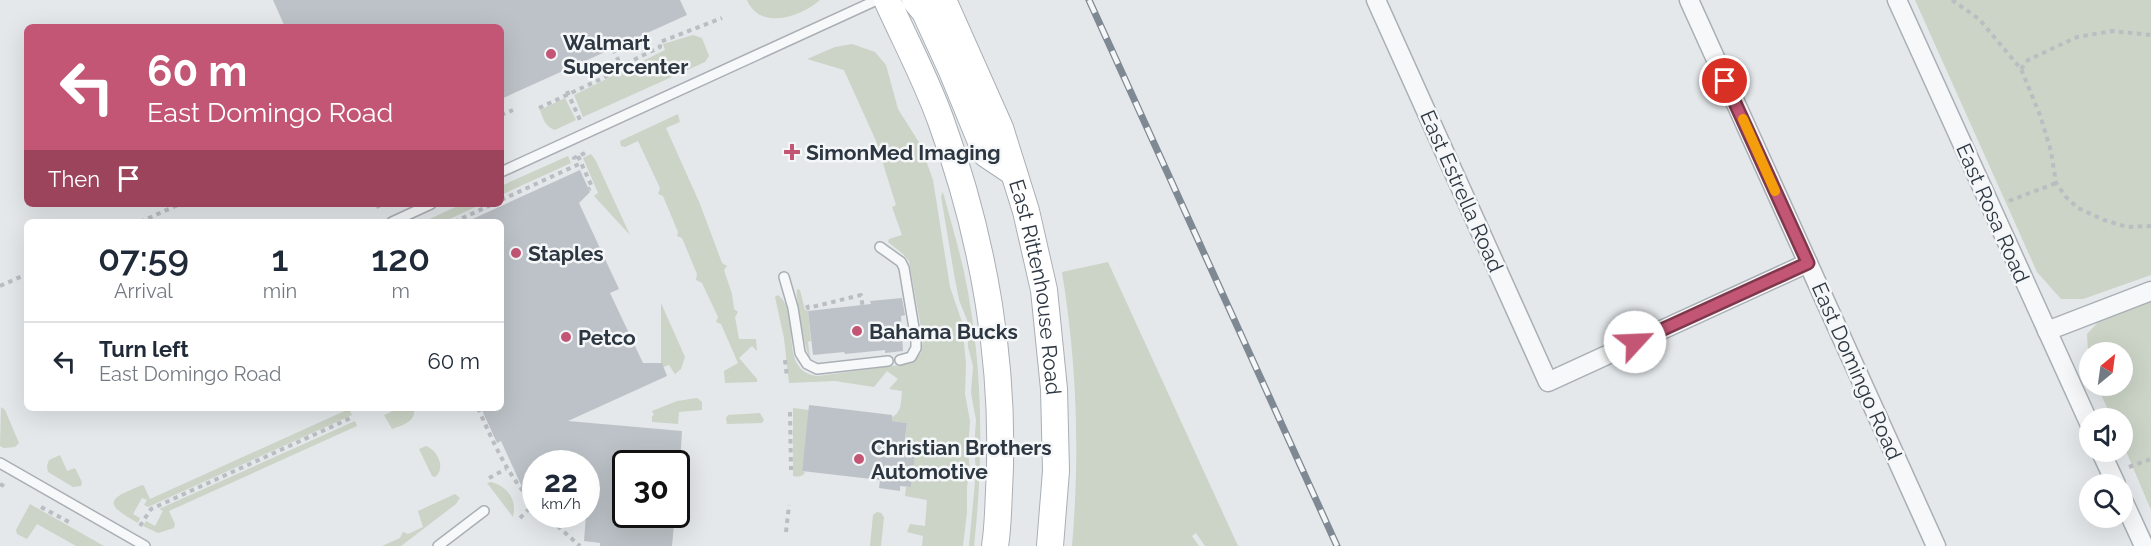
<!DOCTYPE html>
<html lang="en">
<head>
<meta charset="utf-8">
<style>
  :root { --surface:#fff; --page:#f6f6f7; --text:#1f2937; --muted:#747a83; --line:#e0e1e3 }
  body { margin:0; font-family:Raleway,sans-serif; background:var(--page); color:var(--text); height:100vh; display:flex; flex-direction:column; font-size:22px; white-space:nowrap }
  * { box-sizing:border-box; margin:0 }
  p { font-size:20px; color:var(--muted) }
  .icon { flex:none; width:33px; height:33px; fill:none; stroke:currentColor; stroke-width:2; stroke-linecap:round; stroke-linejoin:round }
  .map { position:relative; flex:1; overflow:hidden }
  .details { position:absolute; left:24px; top:219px; width:480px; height:192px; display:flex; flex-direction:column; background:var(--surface); border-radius:9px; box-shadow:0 6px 24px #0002 }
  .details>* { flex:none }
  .hud { position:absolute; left:24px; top:24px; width:480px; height:183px; border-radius:9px; box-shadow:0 6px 24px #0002; background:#c35674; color:#fff; overflow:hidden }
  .needle { width:39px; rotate:29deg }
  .tools { position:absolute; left:2079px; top:342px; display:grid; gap:12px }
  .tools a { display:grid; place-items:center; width:54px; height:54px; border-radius:50%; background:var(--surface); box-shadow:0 6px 24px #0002; font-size:30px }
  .speed { position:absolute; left:522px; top:450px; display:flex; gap:12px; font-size:30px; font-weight:700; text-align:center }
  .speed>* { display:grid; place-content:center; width:78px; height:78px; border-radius:50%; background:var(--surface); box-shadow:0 6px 24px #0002; line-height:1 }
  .speed small { font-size:15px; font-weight:400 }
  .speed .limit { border:3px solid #111; border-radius:9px; background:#fff; color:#111 }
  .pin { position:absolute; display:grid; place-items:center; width:51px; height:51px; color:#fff; margin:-26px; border:3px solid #fff; border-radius:50%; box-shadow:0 2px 6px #0007 }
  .me { position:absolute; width:66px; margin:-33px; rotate:65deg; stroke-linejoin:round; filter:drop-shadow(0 0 4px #0008) }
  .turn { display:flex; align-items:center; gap:21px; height:126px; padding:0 24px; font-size:27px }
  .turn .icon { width:78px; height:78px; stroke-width:2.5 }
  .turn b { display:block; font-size:42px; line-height:51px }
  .then { display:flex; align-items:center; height:57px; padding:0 24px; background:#0003; gap:12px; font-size:22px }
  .eta { display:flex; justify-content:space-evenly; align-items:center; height:102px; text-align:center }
  .eta b { font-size:36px; font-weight:600; line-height:42px }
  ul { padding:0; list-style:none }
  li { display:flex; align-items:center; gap:18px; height:78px; padding:0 24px; border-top:2px solid var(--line) }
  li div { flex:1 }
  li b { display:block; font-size:22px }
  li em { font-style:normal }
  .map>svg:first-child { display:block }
  .green { fill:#cbd4c6 }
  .building { fill:#bcc2c7 }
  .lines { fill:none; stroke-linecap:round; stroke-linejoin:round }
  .lane-casing { stroke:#a9afb5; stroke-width:12 }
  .street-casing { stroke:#a9afb5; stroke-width:21 }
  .secondary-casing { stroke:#a9afb5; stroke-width:28 }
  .path { stroke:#babec2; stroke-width:4; stroke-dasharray:4.5 4.5; stroke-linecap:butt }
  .lane { stroke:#f7f8f9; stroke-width:9 }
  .street { stroke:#f7f8f9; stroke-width:18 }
  .secondary { stroke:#fff; stroke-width:26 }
  .rail-casing { stroke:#7f8993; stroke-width:7 }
  .rail { stroke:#f4f6f8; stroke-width:4.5; stroke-dasharray:14; stroke-linecap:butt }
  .route-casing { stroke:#7f384b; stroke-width:15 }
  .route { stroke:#c35674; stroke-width:10 }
  .slow { stroke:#f59e0b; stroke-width:10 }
  .poi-dot { fill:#c35674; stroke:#f4f6f8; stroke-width:2 }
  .labels { text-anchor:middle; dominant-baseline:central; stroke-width:5; stroke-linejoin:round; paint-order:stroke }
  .poi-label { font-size:21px; font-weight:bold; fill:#2d3742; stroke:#f4f6f8; text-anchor:start }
  .street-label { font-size:21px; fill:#2d3742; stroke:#f4f6f8 }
</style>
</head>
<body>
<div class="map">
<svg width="2151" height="546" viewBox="0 0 2151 546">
  <rect width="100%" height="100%" fill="#e4e8eb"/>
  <!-- green -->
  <g class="green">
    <path d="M 747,0 L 820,0 C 801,17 760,31 747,0 Z"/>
    <polygon points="1915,0 2151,0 2151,275 2083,299 2061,299 2037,272"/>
    <polygon points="693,35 702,38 709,56 705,62 583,117 574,95 665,50 663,44"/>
    <path d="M 852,44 L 875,52 L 886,65 L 898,109 L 920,144 L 933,180 L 950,287 L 962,322 L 966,364 L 965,394 L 970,421 L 968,449 L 970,472 L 967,486 L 967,512 L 963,546 L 922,546 L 923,536 L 907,532 L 910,524 L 925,526 L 927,500 L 905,496 L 906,487 L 911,487 L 915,447 L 914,441 L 905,440 L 907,423 L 892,421 L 892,417 C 902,413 901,400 902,391 L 889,389 L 898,379 L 887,371 L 874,387 L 835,381 L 789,383 L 784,338 L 775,297 L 778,295 C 803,314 776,372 818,376 L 907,364 L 914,360 L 921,353 L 923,339 L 909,261 L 903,254 L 888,242 L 889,239 L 902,235 L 892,207 L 896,205 L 876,141 L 844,70 L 807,59 L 835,47 Z"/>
    <path d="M 565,98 L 576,120 L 555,130 C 545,127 543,118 540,110 Z"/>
    <polygon points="678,114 680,122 666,128 700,204 722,263 727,266 724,270 732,294 734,309 738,312 735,317 739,339 756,339 757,351 752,346 739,358 757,379 757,382 725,383 724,371 738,363 721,324 716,322 718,317 702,283 696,280 697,274 682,238 677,236 678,232 663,196 658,194 660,188 638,141 625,147 621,146 620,141"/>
    <polygon points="591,154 596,161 630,235 594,196 598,193 583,158"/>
    <polygon points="568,156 571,163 501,195 501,186"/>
    <path d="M 943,192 C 950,219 958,245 964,272 C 983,361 984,456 974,546 L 969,546 L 976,471 L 974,448 L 976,420 L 971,393 L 973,366 L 968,347 L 967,320 L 959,300 L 954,274 L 941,196 Z"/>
    <polygon points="462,204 482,204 443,222 423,222"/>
    <path d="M 1108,262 L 1238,546 L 1205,546 L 1196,533 L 1192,536 L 1199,546 L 1072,546 C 1080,454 1077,364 1062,272 Z"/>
    <path d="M 797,289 L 800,290 L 805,310 L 808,311 L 811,341 L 808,342 L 810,358 C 805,352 795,295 797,289 Z"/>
    <polygon points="2151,293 2151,510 2123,444 2122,418 2112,418 2097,386 2122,386 2122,352 2090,352 2089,367 2087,334 2113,306"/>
    <polygon points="661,303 685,357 681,369 675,374 669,365 663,367 661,363"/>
    <polygon points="697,398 702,402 702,410 679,412 678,424 652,422 652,416 654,415 652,411 677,401"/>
    <polygon points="1,407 5,410 19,443 15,447 4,448 0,446"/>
    <path d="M 399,408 L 414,408 C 416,422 403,425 392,429 L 384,415 Z"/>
    <path d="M 793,408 L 809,410 L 802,471 L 805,472 C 803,477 798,477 793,476 Z"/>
    <path d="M 349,409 L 352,415 L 148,507 L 144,505 L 147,500 L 142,498 L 133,514 L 140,518 L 138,523 C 102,503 108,499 142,485 L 144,486 L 150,499 Z"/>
    <polygon points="760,413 764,420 762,423 727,424 726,418 728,415"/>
    <polygon points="355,421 357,426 169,511 175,524 174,528 158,533 143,526 146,521 155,526 163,511 159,509"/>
    <path d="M 426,446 C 438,450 446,469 435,477 L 432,476 L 419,449 Z"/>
    <polygon points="60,455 67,471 75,468 82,482 81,486 73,487 48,472 47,466 49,460"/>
    <path d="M 491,482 C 508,487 517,499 513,517 L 487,483 Z"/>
    <polygon points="455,494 460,498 456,504 401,546 382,546 400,538 403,532 408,534 423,527 418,511"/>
    <polygon points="30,504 104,546 76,546 37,524 27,539 17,534 16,530"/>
    <polygon points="877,512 881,513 884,517 881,546 870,546 873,515"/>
  </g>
  <!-- building -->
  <g class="building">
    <polygon points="273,0 680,0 687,15 501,99 501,27 285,27"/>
    <polygon points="580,170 590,192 579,203 619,289 610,293 643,363 662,363 667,376 568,421 682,431 680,464 626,464 626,514 675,514 672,546 600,546 600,543 584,541 586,514 586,464 536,464 536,482 522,487 501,441 497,443 481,408 501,408 501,222 466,222"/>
    <polygon points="902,298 905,315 901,316 903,351 885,353 885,350 845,354 844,352 813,355 808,311 871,304 870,301"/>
    <polygon points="809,405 892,415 892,421 907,423 904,446 916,447 911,487 900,486 900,491 879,488 880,480 802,471"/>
  </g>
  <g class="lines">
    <!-- lane casing -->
    <g class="lane-casing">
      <g id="lane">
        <polyline points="501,172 877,0"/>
        <polyline points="392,222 431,204"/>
        <polyline points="880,247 901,262 904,268 916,340 916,348 911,357 900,360"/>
        <polyline points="784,277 793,308 800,353 807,364 817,369 888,361"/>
        <polyline points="0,463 145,546"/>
        <polyline points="438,546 484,511"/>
      </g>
    </g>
    <!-- street casing -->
    <g class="street-casing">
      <g id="street">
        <polyline points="1376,0 1548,382 1808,263"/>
        <polyline points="1689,0 1936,546"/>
        <polyline points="1897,0 2090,425"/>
        <polyline points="2047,331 2151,291"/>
        <polyline points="2101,452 2116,484"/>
        <polyline points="2122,498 2144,546"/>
      </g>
    </g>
    <!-- secondary casing -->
    <g class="secondary-casing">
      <g id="secondary">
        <path d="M 887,0 C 905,40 926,79 941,121 C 984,239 1006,366 999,491 C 998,510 998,528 995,546"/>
        <polyline points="915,0 925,12 952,71 986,154 1013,172"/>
        <path id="s1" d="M 943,0 L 1000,128 L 1026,211 L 1044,290 L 1054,389 L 1056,471 L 1050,546"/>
      </g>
    </g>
    <!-- path -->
    <g class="path">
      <polyline points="1952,0 1979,19 2021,69 2040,115 2051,151 2056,183 2066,197 2078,208 2104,220 2127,227 2151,226"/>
      <polyline points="613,49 621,66"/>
      <polyline points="2021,69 2028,60 2077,37 2112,31 2151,35"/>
      <polyline points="567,91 580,120"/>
      <polyline points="539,108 620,70 621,66 660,47 660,42 722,18"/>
      <polyline points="501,115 513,110"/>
      <polyline points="578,156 592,187 589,189"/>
      <polyline points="501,200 577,165 574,158 585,153"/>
      <polyline points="2009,201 2056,183"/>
      <polyline points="377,204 379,208"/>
      <polyline points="140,222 180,204"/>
      <polyline points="454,222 493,204"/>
      <polyline points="0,286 27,274"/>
      <polyline points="807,305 808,308 861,295 863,309"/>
      <polyline points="785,360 787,377"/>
      <path d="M 478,408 C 494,444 508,477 536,506"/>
      <polyline points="790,412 791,470"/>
      <polyline points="2129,467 2151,459"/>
      <polyline points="489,478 506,469"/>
      <polyline points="0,484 6,487"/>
      <polyline points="41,507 69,522"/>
      <polyline points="544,514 580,546"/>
      <polyline points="520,518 534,504"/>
      <polyline points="140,526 151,509 353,417"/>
      <polyline points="786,532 789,505"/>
    </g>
    <!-- lane -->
    <use href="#lane" class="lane"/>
    <!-- street -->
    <use href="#street" class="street"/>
    <!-- secondary -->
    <use href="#secondary" class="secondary"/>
    <!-- rail casing -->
    <g class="rail-casing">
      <polyline id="rail" points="1089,0 1337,546"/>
    </g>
    <!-- rail -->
    <use href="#rail" class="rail"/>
  </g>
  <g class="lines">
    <!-- route casing -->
    <g class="route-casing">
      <polyline id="route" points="1635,342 1808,263 1725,81"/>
    </g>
    <!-- route -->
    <use href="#route" class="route"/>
    <!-- slow -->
    <polyline class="slow" points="1743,119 1775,191"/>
  </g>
  <!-- markers -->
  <g class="poi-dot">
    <circle cx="551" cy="54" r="6"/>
    <path d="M789 143h6v6h6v6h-6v6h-6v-6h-6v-6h6z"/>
    <circle cx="516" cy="253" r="6"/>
    <circle cx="857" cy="331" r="6"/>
    <circle cx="566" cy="337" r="6"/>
    <circle cx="859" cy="459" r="6"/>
  </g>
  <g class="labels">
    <!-- poi labels -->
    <g class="poi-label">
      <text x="563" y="42">Walmart<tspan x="563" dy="24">Supercenter</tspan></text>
      <text x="806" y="152">SimonMed Imaging</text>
      <text x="528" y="253">Staples</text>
      <text x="869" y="331">Bahama Bucks</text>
      <text x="578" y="337">Petco</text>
      <text x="871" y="447">Christian Brothers<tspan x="871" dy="24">Automotive</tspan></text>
    </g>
    <!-- street labels -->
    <g class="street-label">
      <text transform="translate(1462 191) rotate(66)">East Estrella Road</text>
      <text transform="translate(1993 213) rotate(66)">East Rosa Road</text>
      <text stroke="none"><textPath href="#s1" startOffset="304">East Rittenhouse Road</textPath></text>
      <text transform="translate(1857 371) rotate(66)">East Domingo Road</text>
    </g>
  </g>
</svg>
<div class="tools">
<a><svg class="needle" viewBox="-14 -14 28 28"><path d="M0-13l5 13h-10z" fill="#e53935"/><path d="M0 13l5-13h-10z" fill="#747a83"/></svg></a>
<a><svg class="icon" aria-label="sound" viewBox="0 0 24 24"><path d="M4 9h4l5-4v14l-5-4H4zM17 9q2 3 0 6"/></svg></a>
<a><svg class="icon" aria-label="search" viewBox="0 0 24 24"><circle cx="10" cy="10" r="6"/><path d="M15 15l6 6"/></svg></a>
</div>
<div class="speed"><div>22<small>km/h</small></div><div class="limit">30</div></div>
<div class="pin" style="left:1725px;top:81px;background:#d93025"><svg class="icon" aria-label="arrive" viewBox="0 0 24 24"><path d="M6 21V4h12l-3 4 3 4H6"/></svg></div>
<svg class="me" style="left:1635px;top:342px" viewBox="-20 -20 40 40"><circle r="19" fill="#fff"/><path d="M0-13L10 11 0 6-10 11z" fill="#c35674"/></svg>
<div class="hud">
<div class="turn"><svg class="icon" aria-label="left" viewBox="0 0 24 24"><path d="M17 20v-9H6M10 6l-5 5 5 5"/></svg><div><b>60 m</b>East Domingo Road</div></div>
<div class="then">Then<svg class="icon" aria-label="arrive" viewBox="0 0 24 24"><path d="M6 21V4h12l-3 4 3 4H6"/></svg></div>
</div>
<section class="details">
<div class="eta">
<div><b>07:59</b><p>Arrival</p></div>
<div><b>1</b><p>min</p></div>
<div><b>120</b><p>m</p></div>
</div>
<ul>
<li><svg class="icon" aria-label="left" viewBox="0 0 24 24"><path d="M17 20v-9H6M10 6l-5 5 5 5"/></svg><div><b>Turn left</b><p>East Domingo Road</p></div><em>60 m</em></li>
</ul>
</section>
</div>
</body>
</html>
